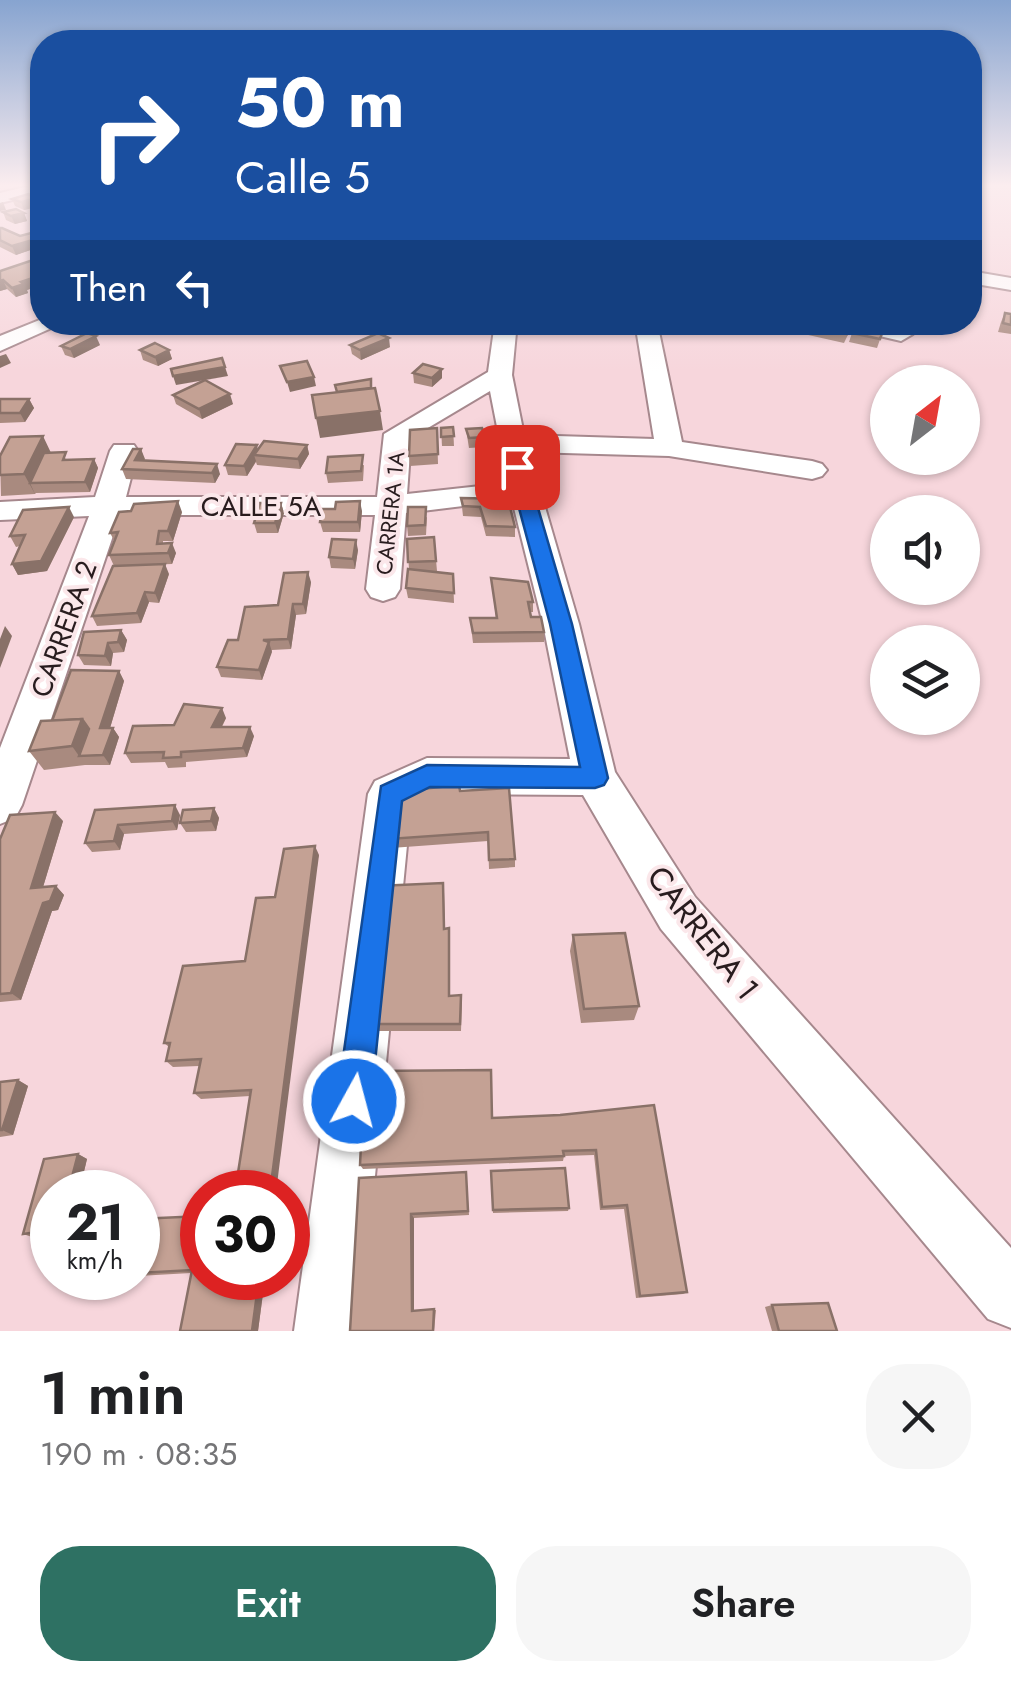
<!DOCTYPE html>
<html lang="en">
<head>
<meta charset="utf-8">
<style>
  :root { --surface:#fff; --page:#f6f6f6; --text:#202124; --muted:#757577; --accent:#2e7163 }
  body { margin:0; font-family:Jost,sans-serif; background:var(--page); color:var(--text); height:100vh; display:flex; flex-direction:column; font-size:38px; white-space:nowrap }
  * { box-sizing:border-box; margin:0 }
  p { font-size:32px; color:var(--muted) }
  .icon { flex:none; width:55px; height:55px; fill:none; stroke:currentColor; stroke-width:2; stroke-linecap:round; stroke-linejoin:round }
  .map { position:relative; height:1331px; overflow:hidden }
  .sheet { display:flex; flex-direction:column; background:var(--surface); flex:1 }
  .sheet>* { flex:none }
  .hud { position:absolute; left:30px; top:30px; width:952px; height:305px; border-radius:40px; box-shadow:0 2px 8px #0004; background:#1a4fa0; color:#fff; overflow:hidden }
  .needle { width:65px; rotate:31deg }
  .fabs { position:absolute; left:870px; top:365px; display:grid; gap:20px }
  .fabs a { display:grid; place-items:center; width:110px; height:110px; border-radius:50%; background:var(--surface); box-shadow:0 2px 8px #0004; font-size:50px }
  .speed { position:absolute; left:30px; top:1170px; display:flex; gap:20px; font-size:50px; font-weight:700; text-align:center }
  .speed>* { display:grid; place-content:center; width:130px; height:130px; border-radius:50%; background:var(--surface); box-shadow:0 2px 8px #0004; line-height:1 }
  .speed small { font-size:25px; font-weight:400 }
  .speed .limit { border:15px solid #d22; background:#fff; color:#111 }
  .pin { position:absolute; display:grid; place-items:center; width:85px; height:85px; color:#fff; margin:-42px; border-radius:20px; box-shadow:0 5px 15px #0006 }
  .me { position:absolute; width:110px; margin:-55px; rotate:7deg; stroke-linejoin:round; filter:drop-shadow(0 0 8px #0008) }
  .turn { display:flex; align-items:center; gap:35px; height:210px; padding:0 40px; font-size:45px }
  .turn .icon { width:130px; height:130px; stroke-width:2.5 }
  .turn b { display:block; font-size:70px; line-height:85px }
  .then { display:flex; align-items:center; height:95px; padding:0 40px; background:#0003; gap:20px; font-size:38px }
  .round { display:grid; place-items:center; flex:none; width:105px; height:105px; border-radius:40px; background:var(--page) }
  .summary { display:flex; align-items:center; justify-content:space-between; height:170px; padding:0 40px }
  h1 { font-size:60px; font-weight:600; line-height:75px }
  .button { display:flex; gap:20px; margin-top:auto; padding:20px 40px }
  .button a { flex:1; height:115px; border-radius:40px; background:var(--accent); color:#fff; font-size:40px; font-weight:600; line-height:115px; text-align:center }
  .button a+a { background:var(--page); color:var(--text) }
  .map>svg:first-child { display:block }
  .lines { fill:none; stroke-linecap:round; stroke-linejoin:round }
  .minor-casing { stroke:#a6888d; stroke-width:4 }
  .minor { fill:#fff; fill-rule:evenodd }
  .wall { fill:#a98a7f }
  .shaded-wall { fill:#897168 }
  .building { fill:#c4a194; stroke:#897168; stroke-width:2.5 }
  .route { fill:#1a73e8; stroke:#114b97; stroke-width:2.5 }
  .labels { text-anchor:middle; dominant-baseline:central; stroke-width:8; stroke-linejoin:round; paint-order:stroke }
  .far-street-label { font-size:22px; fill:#281c1e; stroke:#fbe7ea }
  .street-label { font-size:28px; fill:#281c1e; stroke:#fbe7ea }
  .near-street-label { font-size:32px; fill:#281c1e; stroke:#fbe7ea }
</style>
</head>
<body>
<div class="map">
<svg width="1011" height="1331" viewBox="0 0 1011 1331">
  <rect width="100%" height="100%" fill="#f7d6dc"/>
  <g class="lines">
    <!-- minor casing -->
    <g class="minor-casing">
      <g id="minor">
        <polygon points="33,185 42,185 42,193 0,203 0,193"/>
        <polygon points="970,271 1011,278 1011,290 970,283"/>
        <polygon points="42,319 42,322 65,322 0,351 0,336"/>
        <path d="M 495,322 L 517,322 L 512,375 L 524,435 L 654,439 L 635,322 L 657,322 L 682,442 L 812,461 L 822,464 L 827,470 L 822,476 L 812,479 L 669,456 L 529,452 L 579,624 L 615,772 L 695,897 L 1011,1248 L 1011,1328 L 988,1319 L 661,929 L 583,795 L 432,794 L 411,804 L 360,1331 L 294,1331 L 368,794 L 375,781 L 427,758 L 570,759 L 543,624 L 512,500 L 406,513 L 400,589 L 395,597 L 383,601 L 371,597 L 366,589 L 375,515 L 120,515 L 22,805 L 15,818 L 0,824 L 0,748 L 89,516 L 0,520 L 0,502 L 95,497 L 110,451 L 114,445 L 134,445 L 138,451 L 126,497 L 377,497 L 384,434 L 488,372 ZM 490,391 L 508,483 L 407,494 L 411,438 Z"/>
        <polygon points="838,322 881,322 909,329 913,334 901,341 841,327"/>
      </g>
    </g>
    <!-- minor -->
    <use href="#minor" class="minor"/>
  </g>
  <!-- wall -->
  <g class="wall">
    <polygon points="12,199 40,206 24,210 15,206"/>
    <polygon points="3,212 24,213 27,221 15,224 6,220"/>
    <polygon points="0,228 20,236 40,238 42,246 16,255 0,247"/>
    <polygon points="42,257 42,295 38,294 35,287 27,290 28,293 16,297 7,289 0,291 0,271"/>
    <polygon points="1005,313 1011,314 1011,334 998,332 1001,322"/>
    <polygon points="778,322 854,322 844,343 777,328"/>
    <polygon points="885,325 877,348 849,342 852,333"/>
    <polygon points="100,345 74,358 65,355 61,346"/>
    <polygon points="350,345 390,347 361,360 352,354"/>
    <polygon points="140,350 169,350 172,359 158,366 143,360"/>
    <polygon points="442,369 442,378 432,387 414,383 413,373"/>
    <polygon points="228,376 206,380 233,404 202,419 176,404 173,395 204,380 176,385"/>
    <polygon points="0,399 29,399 34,408 25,422 0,423"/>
    <polygon points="453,427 454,446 442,446 441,428"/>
    <polygon points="437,428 438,464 410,466 409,456"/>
    <polygon points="466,429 485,437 485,447 469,448"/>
    <polygon points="307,445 309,454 300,469 257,465 256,462 247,476 228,475 225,465 258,450"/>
    <polygon points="141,449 144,460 220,474 215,483 126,479 122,469"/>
    <polygon points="51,453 69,460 94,459 98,468 90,492 36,493 35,494 1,496 0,456"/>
    <polygon points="364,465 363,481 328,483 326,473"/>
    <polygon points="461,498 508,499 515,527 515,537 486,536 481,517 463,516"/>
    <polygon points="281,503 284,513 278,533 257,533 254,523"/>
    <polygon points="335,509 362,511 360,532 323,532 320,522"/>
    <polygon points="182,512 173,541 163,541 163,543 176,553 172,564 114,566 109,555 115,542 110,533"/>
    <polygon points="74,517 47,571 18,575 12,564 20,546 16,547 10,536"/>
    <polygon points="427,517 426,535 408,536 407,526"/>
    <polygon points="434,537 437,571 429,571 453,574 454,603 408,598 406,588 409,569 407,539"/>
    <polygon points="358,550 355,569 331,568 329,557"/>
    <polygon points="169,574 159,603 149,602 141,623 97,626 92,616"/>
    <polygon points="491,578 533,602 533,612 530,612 531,617 544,632 544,642 473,643 470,618 496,618"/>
    <polygon points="311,582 306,614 296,615 291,649 272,650 262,680 221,677 217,667 238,640 278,605"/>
    <polygon points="121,630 127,640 124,652 113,653 111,666 84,665 78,655"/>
    <polygon points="119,671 124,681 110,728 113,728 119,737 110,765 85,765 44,770 29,751 52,721"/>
    <polygon points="226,718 222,727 254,736 247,757 186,762 186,767 168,768 165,762 131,763 125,753 174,725"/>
    <polygon points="460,791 515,859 515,867 489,869 488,841 391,848 389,839"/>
    <polygon points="214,808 219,818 216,831 186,832 180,823"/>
    <polygon points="95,810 180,815 177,830 124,834 120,850 92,852 85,843"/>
    <polygon points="63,821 43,887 56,886 64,895 58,910 52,911 21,1000 0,1002 0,839"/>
    <polygon points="319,855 250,1096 201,1099 194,1093 199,1066 173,1067 166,1061 169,1047 164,1043 245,961 275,897"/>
    <polygon points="444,892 445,929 450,937 450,996 462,1003 461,1031 371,1031 369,1024"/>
    <polygon points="573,935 639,1006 634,1020 581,1023 570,951"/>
    <polygon points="18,1080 28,1086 13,1135 0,1137 0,1082"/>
    <polygon points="654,1105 687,1292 683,1294 636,1298 624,1209 600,1210 594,1155 564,1156 563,1161 363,1169 360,1165 560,1115"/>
    <polygon points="78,1154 87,1159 79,1192 52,1192 52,1235 35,1238 23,1234"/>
    <polygon points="491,1171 569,1208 568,1211 493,1213"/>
    <polygon points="466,1172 469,1215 414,1218 414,1311 436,1310 434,1331 350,1331 359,1178"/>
    <polygon points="138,1219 202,1278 265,1278 258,1331 180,1331 191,1273 138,1276"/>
    <polygon points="772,1305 837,1331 772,1331 765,1307"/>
  </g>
  <!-- shaded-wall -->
  <g class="shaded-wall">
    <polygon points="37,198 40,206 24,210 21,202"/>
    <polygon points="3,202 6,210 0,211 0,203"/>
    <polygon points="24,213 27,221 15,224 11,216"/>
    <polygon points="40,238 42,246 16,255 12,246"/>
    <polygon points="42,267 42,285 35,285 35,287 27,290 28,293 16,297 12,288 37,269"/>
    <polygon points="3,280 7,289 0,291 0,281"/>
    <polygon points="96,336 100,345 74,358 70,349"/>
    <polygon points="389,338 390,347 361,360 360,350"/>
    <polygon points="169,350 172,359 158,366 155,357"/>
    <polygon points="6,354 11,363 0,368 0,356"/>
    <polygon points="225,367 228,376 176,385 173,376"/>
    <polygon points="442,369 442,378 432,387 432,378"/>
    <polygon points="314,377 316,386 290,392 287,382"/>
    <polygon points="230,394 233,404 202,419 199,409"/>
    <polygon points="29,399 34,408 25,422 20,413"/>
    <polygon points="380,411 383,430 320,438 316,418"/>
    <polygon points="43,436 52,455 30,483 35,494 24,474"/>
    <polygon points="257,445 259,455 254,455 256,461 247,476 244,466"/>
    <polygon points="307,445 309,454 300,469 298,459"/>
    <polygon points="141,449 145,459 139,470 135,460"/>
    <polygon points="94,459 98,468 90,492 85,482"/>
    <polygon points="217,464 220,474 215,483 212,473"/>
    <polygon points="178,501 182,512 173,541 168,531"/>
    <polygon points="360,501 362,511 360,532 358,522"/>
    <polygon points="281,503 284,513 278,533 275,523"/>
    <polygon points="69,507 74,517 47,571 18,575 12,564"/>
    <polygon points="356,540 358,550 355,569 353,559"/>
    <polygon points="172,543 176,553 172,564 168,553"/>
    <polygon points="165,564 169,574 159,603 155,593"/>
    <polygon points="308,572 311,582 306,614 303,604"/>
    <polygon points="145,592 149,602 141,623 137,613"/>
    <polygon points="293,604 296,615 291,649 288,639"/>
    <polygon points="5,626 12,636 0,668 0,639"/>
    <polygon points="121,630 127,640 124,652 118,642"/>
    <polygon points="269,642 272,652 262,680 259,670"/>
    <polygon points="108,643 113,653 111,666 105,656"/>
    <polygon points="119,671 124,681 107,738 100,728"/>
    <polygon points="222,708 226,718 216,737 212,727"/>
    <polygon points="82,719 95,739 79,756 72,746"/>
    <polygon points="250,727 254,736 247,757 243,748"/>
    <polygon points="113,728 119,737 110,765 103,755"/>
    <polygon points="175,805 180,815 177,830 172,821"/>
    <polygon points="214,808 219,818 216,831 211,821"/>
    <polygon points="55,812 63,821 40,897 31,888"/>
    <polygon points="118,825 124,834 120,850 114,841"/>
    <polygon points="315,846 319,855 276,1192 270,1192"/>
    <polygon points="56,886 64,895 58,910 52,911 21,1000 11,993 43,903"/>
    <polygon points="18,1080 28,1086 13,1135 2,1130"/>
    <polygon points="78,1154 87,1159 79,1192 68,1192"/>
    <polygon points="411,1214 414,1218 414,1313 412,1311"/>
    <polygon points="259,1278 265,1278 258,1331 252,1331"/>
  </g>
  <!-- building -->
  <g class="building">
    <polygon points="28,194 37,198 21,202 12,199"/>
    <polygon points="16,209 24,213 11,216 3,212"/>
    <polygon points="0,228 2,228 20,236 31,233 40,238 12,246 0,240"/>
    <polygon points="42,257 42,267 37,269 42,272 42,275 21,282 24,284 12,288 3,280 0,281 0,271"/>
    <polygon points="970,273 979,275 976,287 970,286"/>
    <polygon points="1005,313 1011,314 1011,325 1003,323"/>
    <polygon points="796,322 853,322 847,334"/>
    <polygon points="856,322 872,322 885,325 880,339 852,333"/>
    <polygon points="87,333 96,336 70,349 61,346"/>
    <polygon points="378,333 389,338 360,350 350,345"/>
    <polygon points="155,343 169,350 155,357 140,350"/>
    <polygon points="222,358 225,367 173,376 171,369"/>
    <polygon points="307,361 314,377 287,382 280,366"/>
    <polygon points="423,364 442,369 432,378 413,373"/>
    <polygon points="371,379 371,388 337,392 335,385"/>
    <polygon points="205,380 230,394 199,409 173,395"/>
    <polygon points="375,388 380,411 316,418 312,395"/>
    <polygon points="0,399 29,399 20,413 0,413"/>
    <polygon points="453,427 454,436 441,437 441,428"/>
    <polygon points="437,428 438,454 409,456 410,430"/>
    <polygon points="482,428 485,437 469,438 466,429"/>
    <polygon points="43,436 24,474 0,475 0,456 10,437"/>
    <polygon points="264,441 307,445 298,459 254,455"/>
    <polygon points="236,444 257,445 244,466 225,465"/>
    <polygon points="133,449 141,449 135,460 217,464 212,473 122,469"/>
    <polygon points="66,452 63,460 94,459 85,482 30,483 44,453"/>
    <polygon points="363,455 361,471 326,473 328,457"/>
    <polygon points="461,498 508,499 515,527 486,526 480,507 463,506"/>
    <polygon points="178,501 168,531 159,531 157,544 172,543 168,553 109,555 118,532 110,533 119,512 131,511 134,504"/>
    <polygon points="360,501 358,522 320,522 322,509 335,509 336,502"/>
    <polygon points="260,503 281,503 275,523 254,523"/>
    <polygon points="69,507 41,561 12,564 25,535 10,536 23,510"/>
    <polygon points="408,507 426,507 425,525 407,526"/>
    <polygon points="434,537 436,561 408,562 407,539"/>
    <polygon points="332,539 356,540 353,559 329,557"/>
    <polygon points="165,564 155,593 145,592 137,613 92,616 113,566"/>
    <polygon points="408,569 453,574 454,593 406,588"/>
    <polygon points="308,572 303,604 293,604 288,639 263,640 269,642 259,670 217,667 228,640 238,640 245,607 278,605 284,573"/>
    <polygon points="491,578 528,582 533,602 528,602 531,617 541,617 544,632 473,633 470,618 497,618"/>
    <polygon points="121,630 118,642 108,643 105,656 78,655 84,632"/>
    <polygon points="71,670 119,671 100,728 113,728 103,755 79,756 89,729 82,719 52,721"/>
    <polygon points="184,704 222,708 212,727 250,727 243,748 181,752 181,757 163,758 164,752 125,753 133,726 174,725"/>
    <polygon points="82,719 72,746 29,751 41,721"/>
    <polygon points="459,785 460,791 509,788 515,859 489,860 488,832 389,839 393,792"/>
    <polygon points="175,805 172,821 118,825 114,841 85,843 95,810"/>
    <polygon points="214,808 211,821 180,823 183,810"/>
    <polygon points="55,812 31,888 56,886 50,901 43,903 11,993 0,994 0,839 10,815"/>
    <polygon points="315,846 270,1192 235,1192 251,1090 194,1093 201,1059 166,1061 170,1043 164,1043 183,966 245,961 256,898 275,897 284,849"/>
    <polygon points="443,883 444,929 449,928 449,996 461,995 460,1024 369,1024 378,886"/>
    <polygon points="625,933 639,1006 584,1009 573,935"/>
    <polygon points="491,1070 492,1118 560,1115 654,1105 687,1292 640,1296 627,1205 602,1207 596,1150 563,1151 564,1156 360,1165 362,1124 369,1124 371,1071"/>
    <polygon points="18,1080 2,1130 0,1130 0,1082"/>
    <polygon points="78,1154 68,1192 52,1192 52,1230 23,1234 44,1159"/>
    <polygon points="565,1168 569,1208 493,1210 491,1171"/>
    <polygon points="466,1172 468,1211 411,1214 412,1311 434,1309 433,1331 350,1331 359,1178"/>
    <polygon points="202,1216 202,1278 259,1278 252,1331 180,1331 192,1270 138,1273 138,1219"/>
    <polygon points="828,1303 837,1331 779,1331 772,1305"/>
  </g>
  <!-- sky -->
  <linearGradient id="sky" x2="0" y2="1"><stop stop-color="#87a4d0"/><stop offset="0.5" stop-color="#fbedef"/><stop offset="1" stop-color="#fbedef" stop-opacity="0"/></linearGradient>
  <rect width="1011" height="371" fill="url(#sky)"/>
  <!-- route -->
  <polygon class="route" points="517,462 526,467 572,624 608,778 604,785 595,788 430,787 402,801 371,1101 366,1113 354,1118 342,1113 337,1101 381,786 427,765 580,767 550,624 508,467"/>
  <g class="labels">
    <!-- far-street labels -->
    <g class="far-street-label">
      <text transform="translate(390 513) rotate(-84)">CARRERA 1A</text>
    </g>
    <!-- street labels -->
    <g class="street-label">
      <text x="261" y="506">CALLE 5A</text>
      <text transform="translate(64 629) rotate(-70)">CARRERA 2</text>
    </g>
    <!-- near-street labels -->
    <g class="near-street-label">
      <text transform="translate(703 933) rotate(52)">CARRERA 1</text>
    </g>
  </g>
</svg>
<div class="fabs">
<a><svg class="needle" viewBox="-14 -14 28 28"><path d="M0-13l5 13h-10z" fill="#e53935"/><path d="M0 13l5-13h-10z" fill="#757577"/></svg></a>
<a><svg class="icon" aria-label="sound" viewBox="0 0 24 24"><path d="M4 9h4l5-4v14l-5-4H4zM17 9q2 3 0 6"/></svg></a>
<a><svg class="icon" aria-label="layers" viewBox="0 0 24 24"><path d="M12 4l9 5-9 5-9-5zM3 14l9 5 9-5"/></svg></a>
</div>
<div class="speed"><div>21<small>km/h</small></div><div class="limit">30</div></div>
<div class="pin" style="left:517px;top:467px;background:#d93025"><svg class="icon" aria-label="arrive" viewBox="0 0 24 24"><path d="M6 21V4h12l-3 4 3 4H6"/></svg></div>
<svg class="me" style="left:354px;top:1101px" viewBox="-20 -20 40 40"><circle r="17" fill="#1a73e8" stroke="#fff" stroke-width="3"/><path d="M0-11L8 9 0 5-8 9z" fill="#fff"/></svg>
<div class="hud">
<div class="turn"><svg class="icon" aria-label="right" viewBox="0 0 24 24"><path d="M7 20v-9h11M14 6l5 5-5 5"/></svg><div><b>50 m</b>Calle 5</div></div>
<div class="then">Then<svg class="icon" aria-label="left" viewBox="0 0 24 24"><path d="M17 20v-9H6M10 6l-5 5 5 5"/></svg></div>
</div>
</div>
<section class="sheet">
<div class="summary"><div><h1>1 min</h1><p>190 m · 08:35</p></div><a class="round"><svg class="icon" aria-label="close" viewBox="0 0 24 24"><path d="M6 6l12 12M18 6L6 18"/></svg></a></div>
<div class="button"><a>Exit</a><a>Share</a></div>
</section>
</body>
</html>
